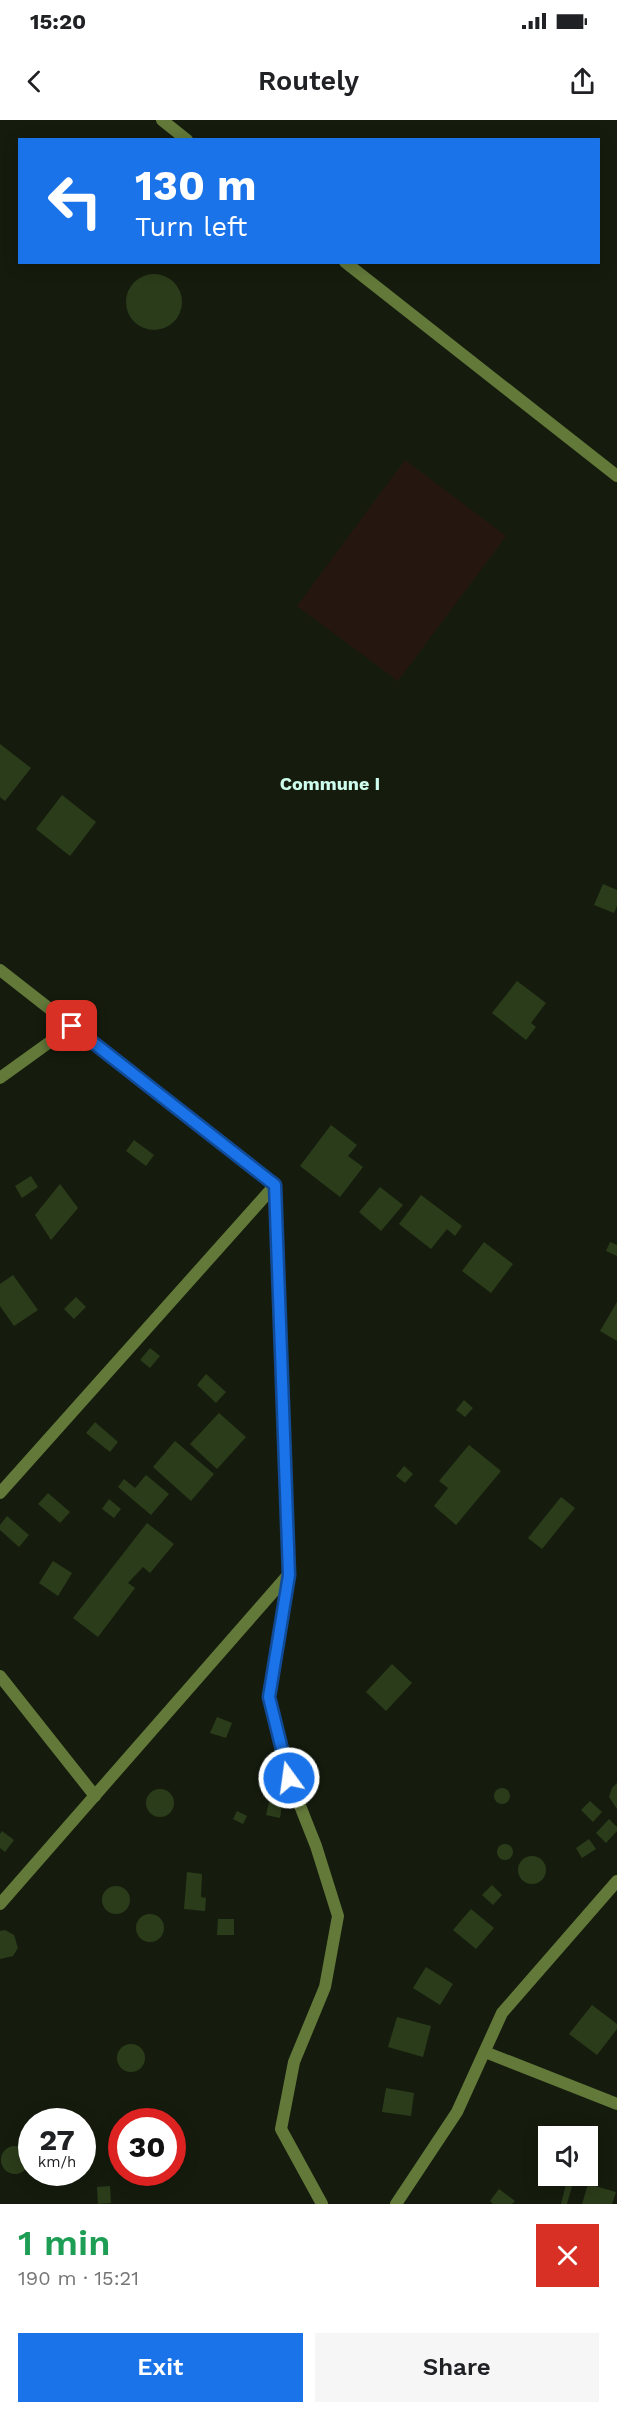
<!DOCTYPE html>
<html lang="en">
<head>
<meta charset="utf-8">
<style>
  :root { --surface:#fff; --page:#f6f6f6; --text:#202124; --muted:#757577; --accent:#1a73e8 }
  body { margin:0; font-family:"Work Sans",sans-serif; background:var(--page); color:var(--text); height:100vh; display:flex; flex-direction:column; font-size:22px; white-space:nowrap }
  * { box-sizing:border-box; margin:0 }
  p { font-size:20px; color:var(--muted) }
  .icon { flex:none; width:33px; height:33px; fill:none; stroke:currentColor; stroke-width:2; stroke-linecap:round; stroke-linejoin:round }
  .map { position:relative; height:2084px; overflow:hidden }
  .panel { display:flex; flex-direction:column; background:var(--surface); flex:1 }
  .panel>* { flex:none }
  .banner { position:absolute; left:18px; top:18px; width:582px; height:126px; border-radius:0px; box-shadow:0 3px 15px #0003; background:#1a73e8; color:#fff; overflow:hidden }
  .tools { position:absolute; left:538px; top:2006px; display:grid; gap:12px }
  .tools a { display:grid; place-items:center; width:60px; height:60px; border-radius:0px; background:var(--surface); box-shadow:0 3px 15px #0003; font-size:30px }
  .speed { position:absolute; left:18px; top:1988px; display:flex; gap:12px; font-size:30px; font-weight:700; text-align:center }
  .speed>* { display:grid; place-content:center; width:78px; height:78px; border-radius:50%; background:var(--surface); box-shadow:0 3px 15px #0003; line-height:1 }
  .speed small { font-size:15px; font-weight:400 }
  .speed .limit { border:9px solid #d22; background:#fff; color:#111 }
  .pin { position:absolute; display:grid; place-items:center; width:51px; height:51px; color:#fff; margin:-26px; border-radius:12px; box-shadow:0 3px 9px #0006 }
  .me { position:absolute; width:66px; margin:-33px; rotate:346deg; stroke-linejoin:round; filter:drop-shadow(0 0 4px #0008) }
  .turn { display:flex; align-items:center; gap:21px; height:126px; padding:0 18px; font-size:27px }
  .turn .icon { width:78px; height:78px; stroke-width:2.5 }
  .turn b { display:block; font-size:42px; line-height:51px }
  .round { display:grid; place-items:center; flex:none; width:63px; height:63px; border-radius:0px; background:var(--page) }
  .head { display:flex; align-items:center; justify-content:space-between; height:102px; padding:0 18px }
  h1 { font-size:36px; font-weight:600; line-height:45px; color:#1e9e55 }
  .action { display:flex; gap:12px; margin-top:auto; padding:12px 18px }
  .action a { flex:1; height:69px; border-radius:0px; background:var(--accent); color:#fff; font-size:24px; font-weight:600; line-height:69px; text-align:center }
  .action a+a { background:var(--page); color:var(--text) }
  .status { display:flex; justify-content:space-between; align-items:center; height:42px; padding:0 30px; background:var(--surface); direction:ltr }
  .status svg { height:16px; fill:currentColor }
  header { display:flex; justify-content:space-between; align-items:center; height:78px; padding:0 18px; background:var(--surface); font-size:27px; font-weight:600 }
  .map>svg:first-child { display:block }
  .green { fill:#261610 }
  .building { fill:#2b3c1a }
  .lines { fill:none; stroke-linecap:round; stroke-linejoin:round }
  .street { stroke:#63793a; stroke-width:12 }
  .route-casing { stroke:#114b97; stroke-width:15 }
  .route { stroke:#1a73e8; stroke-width:10 }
  .labels { text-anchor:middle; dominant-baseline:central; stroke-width:6; stroke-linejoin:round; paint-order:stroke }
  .neighbourhood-label { font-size:18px; font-weight:bold; fill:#cdfcec; stroke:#151c0d }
</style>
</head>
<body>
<div class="status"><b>15:20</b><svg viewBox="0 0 49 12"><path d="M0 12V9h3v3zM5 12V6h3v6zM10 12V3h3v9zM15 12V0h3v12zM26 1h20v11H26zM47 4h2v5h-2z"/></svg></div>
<header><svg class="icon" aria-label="back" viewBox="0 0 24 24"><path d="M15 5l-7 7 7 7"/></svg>Routely<svg class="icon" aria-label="share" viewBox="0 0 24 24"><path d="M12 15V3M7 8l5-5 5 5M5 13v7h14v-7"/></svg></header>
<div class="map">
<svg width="617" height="2084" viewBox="0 0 617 2084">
  <rect width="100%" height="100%" fill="#151c0d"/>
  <!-- green -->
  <polygon class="green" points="405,340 506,416 398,561 297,486"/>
  <!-- building -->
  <g class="building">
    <circle cx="154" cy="182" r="28"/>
    <polygon points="0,624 31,648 5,681 0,677"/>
    <polygon points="62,675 96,702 70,736 36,709"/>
    <polygon points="603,764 617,770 617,786 614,793 594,785"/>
    <polygon points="517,861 546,883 531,903 536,907 526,920 492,893"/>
    <polygon points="331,1005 357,1025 348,1036 363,1047 340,1077 300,1046"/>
    <polygon points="134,1020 154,1035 146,1046 126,1031"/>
    <polygon points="31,1056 38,1067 22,1078 15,1066"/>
    <polygon points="60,1064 78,1088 51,1120 35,1095"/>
    <polygon points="380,1067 403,1085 381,1111 359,1092"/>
    <polygon points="421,1075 462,1106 455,1116 447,1109 431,1129 399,1104"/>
    <polygon points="484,1122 513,1144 491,1173 462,1151"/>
    <polygon points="610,1122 617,1125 617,1136 606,1131"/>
    <polygon points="13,1155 38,1190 14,1206 0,1186 0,1164"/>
    <polygon points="76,1177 86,1187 74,1199 64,1189"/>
    <polygon points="617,1182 617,1221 600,1211"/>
    <polygon points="150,1228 160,1236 150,1248 140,1240"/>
    <polygon points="206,1254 226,1272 216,1283 197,1265"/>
    <polygon points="464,1280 473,1288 465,1297 456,1290"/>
    <polygon points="219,1293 246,1317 217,1349 190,1324"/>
    <polygon points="95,1302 118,1322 110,1332 86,1313"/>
    <polygon points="175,1321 214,1354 191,1381 153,1347"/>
    <polygon points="469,1325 501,1351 456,1405 434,1386 448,1368 439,1361"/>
    <polygon points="404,1346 413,1354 405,1363 396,1356"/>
    <polygon points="146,1355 169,1374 151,1395 118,1367 124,1359 135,1368"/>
    <polygon points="48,1373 70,1392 60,1403 38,1384"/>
    <polygon points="561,1377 575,1388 542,1429 528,1418"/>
    <polygon points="109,1379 121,1389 114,1398 102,1389"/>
    <polygon points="7,1396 29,1415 19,1427 0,1410 0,1405"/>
    <polygon points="147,1403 174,1424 150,1453 143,1447 128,1463 135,1468 98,1517 73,1498"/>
    <polygon points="53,1441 72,1453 58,1476 39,1463"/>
    <polygon points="392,1544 412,1563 386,1591 366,1572"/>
    <polygon points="217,1597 232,1603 226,1618 210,1613"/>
    <polygon points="617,1663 617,1689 609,1677 612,1668"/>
    <circle cx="502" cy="1676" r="8"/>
    <circle cx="160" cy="1683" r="14"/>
    <polygon points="590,1681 602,1692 593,1702 581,1690"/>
    <polygon points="269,1682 282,1685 280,1698 266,1695"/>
    <polygon points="237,1691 247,1696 243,1704 233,1699"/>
    <polygon points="609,1699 617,1707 617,1711 606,1723 596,1713"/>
    <polygon points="2,1711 14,1720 5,1732 0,1728 0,1714"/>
    <polygon points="589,1719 596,1729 582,1738 576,1728"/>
    <circle cx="505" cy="1732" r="8"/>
    <circle cx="532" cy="1750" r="14"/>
    <polygon points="187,1752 202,1754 201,1777 206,1778 205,1791 184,1789"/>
    <polygon points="492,1765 502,1775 493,1785 482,1775"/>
    <circle cx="116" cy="1780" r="14"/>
    <polygon points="471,1789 494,1808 476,1829 453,1810"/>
    <circle cx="150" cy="1808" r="14"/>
    <polygon points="218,1799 234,1799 234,1815 217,1815"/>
    <polygon points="5,1810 14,1815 18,1828 13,1836 0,1839 0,1811"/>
    <polygon points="426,1847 453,1864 440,1885 413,1868"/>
    <polygon points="592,1885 617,1904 617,1909 597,1935 569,1914"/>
    <polygon points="397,1897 431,1906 423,1937 388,1927"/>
    <circle cx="131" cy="1938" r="14"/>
    <polygon points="386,1968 414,1973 411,1996 382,1992"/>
    <circle cx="15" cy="2040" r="14"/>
    <polygon points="566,2064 572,2066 567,2084 561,2084"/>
    <polygon points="588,2064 616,2072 612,2084 582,2084"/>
    <polygon points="110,2066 111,2083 98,2084 97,2067"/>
    <polygon points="499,2069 515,2081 512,2084 493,2084 490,2081"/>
  </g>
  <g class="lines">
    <!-- street -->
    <g class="street">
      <polyline points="162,0 187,20"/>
      <polyline points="345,142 617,356"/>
      <polyline points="0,850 275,1065 289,1455 269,1577 289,1658 316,1726 338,1796 325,1867 294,1942 281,2009 322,2084"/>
      <polyline points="0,958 72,906"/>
      <polyline points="0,1373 275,1065"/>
      <polyline points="0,1556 95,1676"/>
      <polyline points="0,1784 288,1455"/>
      <polyline points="485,1932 617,1984"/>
      <polyline points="396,2084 457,1992 502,1893 617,1761"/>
    </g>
  </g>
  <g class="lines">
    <!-- route casing -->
    <g class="route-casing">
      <polyline id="route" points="72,906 275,1065 289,1455 269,1577 289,1658"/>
    </g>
    <!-- route -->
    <use href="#route" class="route"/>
  </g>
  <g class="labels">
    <!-- neighbourhood labels -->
    <g class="neighbourhood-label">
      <text x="330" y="663">Commune I</text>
    </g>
  </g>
</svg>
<div class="tools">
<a><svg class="icon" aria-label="sound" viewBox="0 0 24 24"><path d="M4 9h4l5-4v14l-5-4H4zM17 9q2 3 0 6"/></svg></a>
</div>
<div class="speed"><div>27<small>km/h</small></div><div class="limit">30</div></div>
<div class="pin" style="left:72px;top:906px;background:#d93025"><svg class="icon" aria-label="arrive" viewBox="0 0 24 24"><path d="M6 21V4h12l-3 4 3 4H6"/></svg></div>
<svg class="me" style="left:289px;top:1658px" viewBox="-20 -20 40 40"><circle r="17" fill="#1a73e8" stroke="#fff" stroke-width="3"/><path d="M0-11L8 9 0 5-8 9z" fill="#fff"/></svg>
<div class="banner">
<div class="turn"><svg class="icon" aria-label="left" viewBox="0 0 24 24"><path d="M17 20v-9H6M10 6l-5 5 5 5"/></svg><div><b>130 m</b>Turn left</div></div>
</div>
</div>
<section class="panel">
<div class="head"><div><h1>1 min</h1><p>190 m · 15:21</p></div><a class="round" style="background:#d93025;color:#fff"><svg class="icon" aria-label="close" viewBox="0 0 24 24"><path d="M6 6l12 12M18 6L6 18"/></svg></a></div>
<div class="action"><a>Exit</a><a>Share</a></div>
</section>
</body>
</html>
